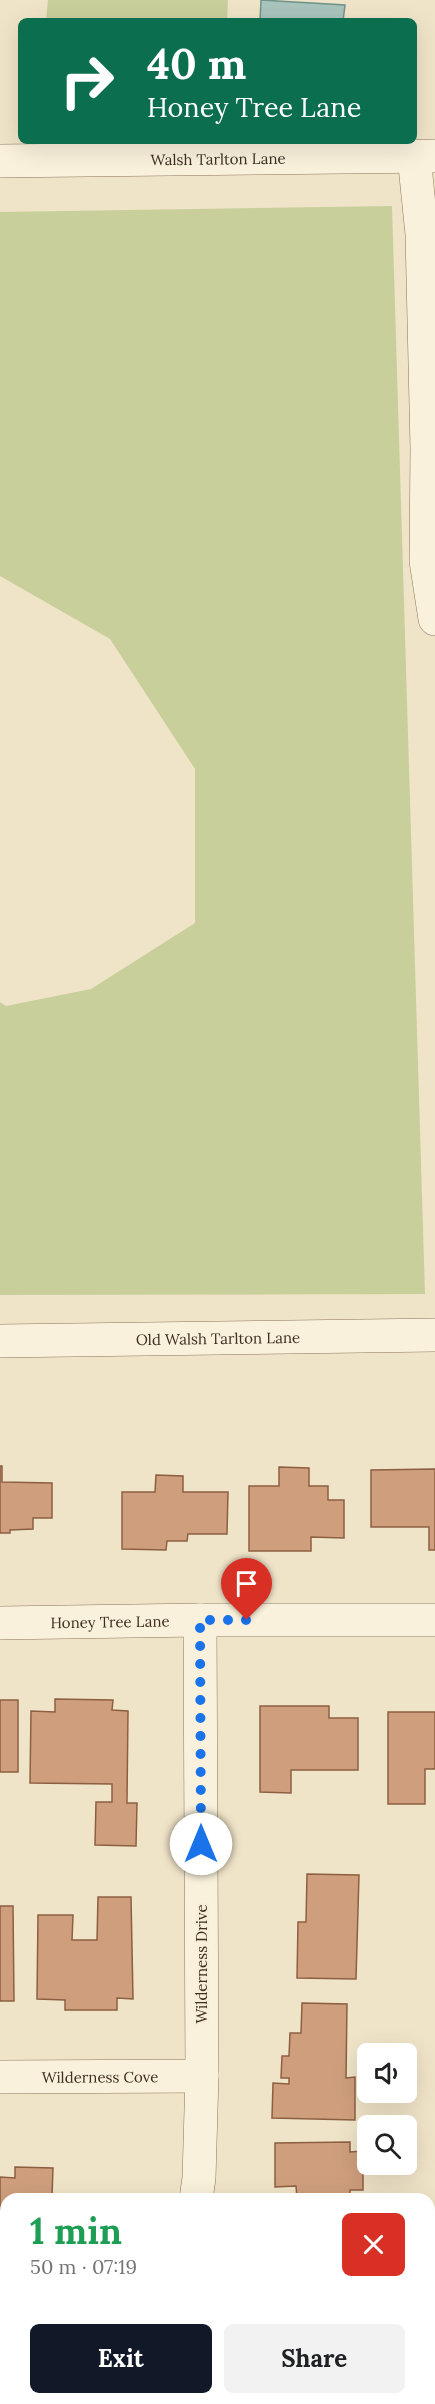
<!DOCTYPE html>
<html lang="en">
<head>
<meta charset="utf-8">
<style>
  :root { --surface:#fff; --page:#f2f2f2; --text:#202124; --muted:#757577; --accent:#111827 }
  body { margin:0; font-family:Lora,serif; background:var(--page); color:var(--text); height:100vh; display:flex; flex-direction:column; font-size:22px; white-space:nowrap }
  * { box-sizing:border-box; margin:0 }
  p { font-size:20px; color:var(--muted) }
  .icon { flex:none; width:33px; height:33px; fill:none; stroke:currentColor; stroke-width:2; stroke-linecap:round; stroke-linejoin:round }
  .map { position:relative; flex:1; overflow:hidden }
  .sheet { position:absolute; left:0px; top:2193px; width:435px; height:212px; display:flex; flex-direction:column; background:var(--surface); border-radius:18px 18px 0 0; box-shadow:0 6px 24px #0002 }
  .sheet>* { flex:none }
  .banner { position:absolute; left:18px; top:18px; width:399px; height:126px; border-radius:9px; box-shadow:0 6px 24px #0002; background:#0b6e4f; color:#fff; overflow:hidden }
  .buttons { position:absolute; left:357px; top:2043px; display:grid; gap:12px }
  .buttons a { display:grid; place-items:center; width:60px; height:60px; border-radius:9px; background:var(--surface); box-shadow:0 6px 24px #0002; font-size:30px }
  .pin { position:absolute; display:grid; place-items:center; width:51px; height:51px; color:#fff; margin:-62px -26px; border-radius:50% 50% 50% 0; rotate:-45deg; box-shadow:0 0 6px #0007 }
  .pin .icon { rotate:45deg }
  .me { position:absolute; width:66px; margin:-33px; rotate:0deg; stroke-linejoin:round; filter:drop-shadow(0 0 4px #0008) }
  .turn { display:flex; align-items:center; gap:21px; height:126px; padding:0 30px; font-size:27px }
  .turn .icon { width:78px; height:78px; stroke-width:2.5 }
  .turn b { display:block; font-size:42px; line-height:51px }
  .round { display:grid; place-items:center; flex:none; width:63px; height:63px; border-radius:9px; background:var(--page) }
  .overview { display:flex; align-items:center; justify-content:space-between; height:102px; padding:0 30px }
  h1 { font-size:36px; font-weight:800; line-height:45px; color:#1e9e55 }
  .button { display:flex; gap:12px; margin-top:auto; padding:12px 30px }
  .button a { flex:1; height:69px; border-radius:9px; background:var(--accent); color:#fff; font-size:24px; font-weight:800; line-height:69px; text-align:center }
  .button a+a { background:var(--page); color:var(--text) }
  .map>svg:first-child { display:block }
  .green { fill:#c9cf9b }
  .water { fill:#a9c4bc; stroke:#6f938a; stroke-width:1.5 }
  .building { fill:#cf9f7d; stroke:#8d5f41; stroke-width:1.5 }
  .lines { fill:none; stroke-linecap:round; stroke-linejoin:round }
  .minor-casing { stroke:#8d765c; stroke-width:34 }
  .minor { stroke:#faf1dc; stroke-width:33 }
  .route { stroke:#1a73e8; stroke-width:10; stroke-dasharray:0 18 }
  .labels { text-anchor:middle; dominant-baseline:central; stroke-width:4.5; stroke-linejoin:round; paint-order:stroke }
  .street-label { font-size:15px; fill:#3d2e20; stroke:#f7eed8 }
</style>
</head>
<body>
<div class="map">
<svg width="435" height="2404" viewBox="0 0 435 2404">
  <rect width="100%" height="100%" fill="#f0e4c8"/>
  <!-- green -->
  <g class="green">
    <polygon points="48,0 228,0 227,21 46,21"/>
    <polygon points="392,206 425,1294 0,1295 0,1002 6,1006 91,989 195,923 195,769 110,639 0,576 0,212"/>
  </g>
  <!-- water -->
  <polygon class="water" points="261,0 345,5 343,21 260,21"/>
  <!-- building -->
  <g class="building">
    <polygon points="0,1466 2,1466 2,1482 52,1483 52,1518 33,1518 33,1529 10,1530 10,1533 0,1533"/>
    <polygon points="279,1467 309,1468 309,1486 328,1486 328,1500 344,1500 344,1538 311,1537 311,1551 249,1551 249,1486 279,1486"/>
    <polygon points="435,1469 435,1550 429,1550 429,1527 371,1527 371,1470"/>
    <polygon points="156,1475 183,1476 183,1492 228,1492 227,1534 188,1534 187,1541 167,1541 166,1550 122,1549 122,1492 155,1492"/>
    <polygon points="55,1699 113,1700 112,1710 128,1711 127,1803 137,1803 136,1846 95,1845 96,1802 112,1802 112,1784 30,1783 31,1711 55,1712"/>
    <rect x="0" y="1700" width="18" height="72"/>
    <polygon points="260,1706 329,1706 329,1718 358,1718 358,1770 291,1770 291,1793 260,1792"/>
    <polygon points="388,1712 435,1712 435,1769 425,1769 425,1804 388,1804"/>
    <polygon points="307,1874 359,1875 356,1979 297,1978 298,1922 306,1922"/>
    <polygon points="98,1897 131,1897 133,1999 117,1998 117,2010 65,2010 65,2000 37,1999 38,1915 73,1915 72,1940 97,1940"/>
    <polygon points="0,1906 13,1906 14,2001 0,2001"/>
    <polygon points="302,2003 347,2004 346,2078 355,2077 355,2120 272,2118 273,2083 289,2084 289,2078 281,2078 282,2056 289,2056 290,2033 301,2033"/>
    <polygon points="350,2142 350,2152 363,2151 363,2190 350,2190 350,2199 297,2199 296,2186 275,2187 275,2143"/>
    <polygon points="15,2167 53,2168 52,2196 104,2199 6,2199 6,2228 0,2228 0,2177 15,2178"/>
    <polygon points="6,2295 6,2356 0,2347 0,2299"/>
  </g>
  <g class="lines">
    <!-- minor casing -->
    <g class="minor-casing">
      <g id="minor">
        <polyline points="414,156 422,234 427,448 426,561 435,619"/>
        <path id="s1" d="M 0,161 L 435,156"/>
        <path id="s2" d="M 0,1341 L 435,1335"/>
        <path id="s3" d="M 0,1623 L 200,1620 L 435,1620"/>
        <path id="s4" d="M 0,2077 L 202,2076"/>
        <polyline points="196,2199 199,2178 202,2076 200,1620"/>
        <polyline points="114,2404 117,2398"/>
      </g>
    </g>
    <!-- minor -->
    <use href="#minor" class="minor"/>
  </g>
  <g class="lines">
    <!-- route -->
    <polyline class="route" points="201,1844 200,1620 247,1620"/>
  </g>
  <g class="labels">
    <!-- street labels -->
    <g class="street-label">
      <text stroke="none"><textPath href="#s1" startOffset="218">Walsh Tarlton Lane</textPath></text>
      <text stroke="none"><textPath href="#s2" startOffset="218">Old Walsh Tarlton Lane</textPath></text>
      <text stroke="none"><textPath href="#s3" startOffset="110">Honey Tree Lane</textPath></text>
      <text transform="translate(201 1964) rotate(-90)">Wilderness Drive</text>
      <text stroke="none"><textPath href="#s4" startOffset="100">Wilderness Cove</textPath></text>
    </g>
  </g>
</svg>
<div class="buttons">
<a><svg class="icon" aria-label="sound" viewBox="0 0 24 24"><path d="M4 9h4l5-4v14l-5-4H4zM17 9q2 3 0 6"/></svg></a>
<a><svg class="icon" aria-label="search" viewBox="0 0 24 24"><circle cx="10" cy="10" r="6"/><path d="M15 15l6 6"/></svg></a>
</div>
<div class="pin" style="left:247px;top:1620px;background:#d93025"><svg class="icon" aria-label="arrive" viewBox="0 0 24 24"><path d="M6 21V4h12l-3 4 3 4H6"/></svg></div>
<svg class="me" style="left:201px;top:1844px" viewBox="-20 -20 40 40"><circle r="19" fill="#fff"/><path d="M0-13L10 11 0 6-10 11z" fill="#1a73e8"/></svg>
<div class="banner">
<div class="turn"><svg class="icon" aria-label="right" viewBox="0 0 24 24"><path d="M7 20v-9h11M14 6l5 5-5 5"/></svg><div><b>40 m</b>Honey Tree Lane</div></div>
</div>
<section class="sheet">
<div class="overview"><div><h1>1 min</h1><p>50 m · 07:19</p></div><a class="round" style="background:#d93025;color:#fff"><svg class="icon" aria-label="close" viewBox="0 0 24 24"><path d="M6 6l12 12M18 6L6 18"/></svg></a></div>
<div class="button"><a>Exit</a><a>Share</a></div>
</section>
</div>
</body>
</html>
